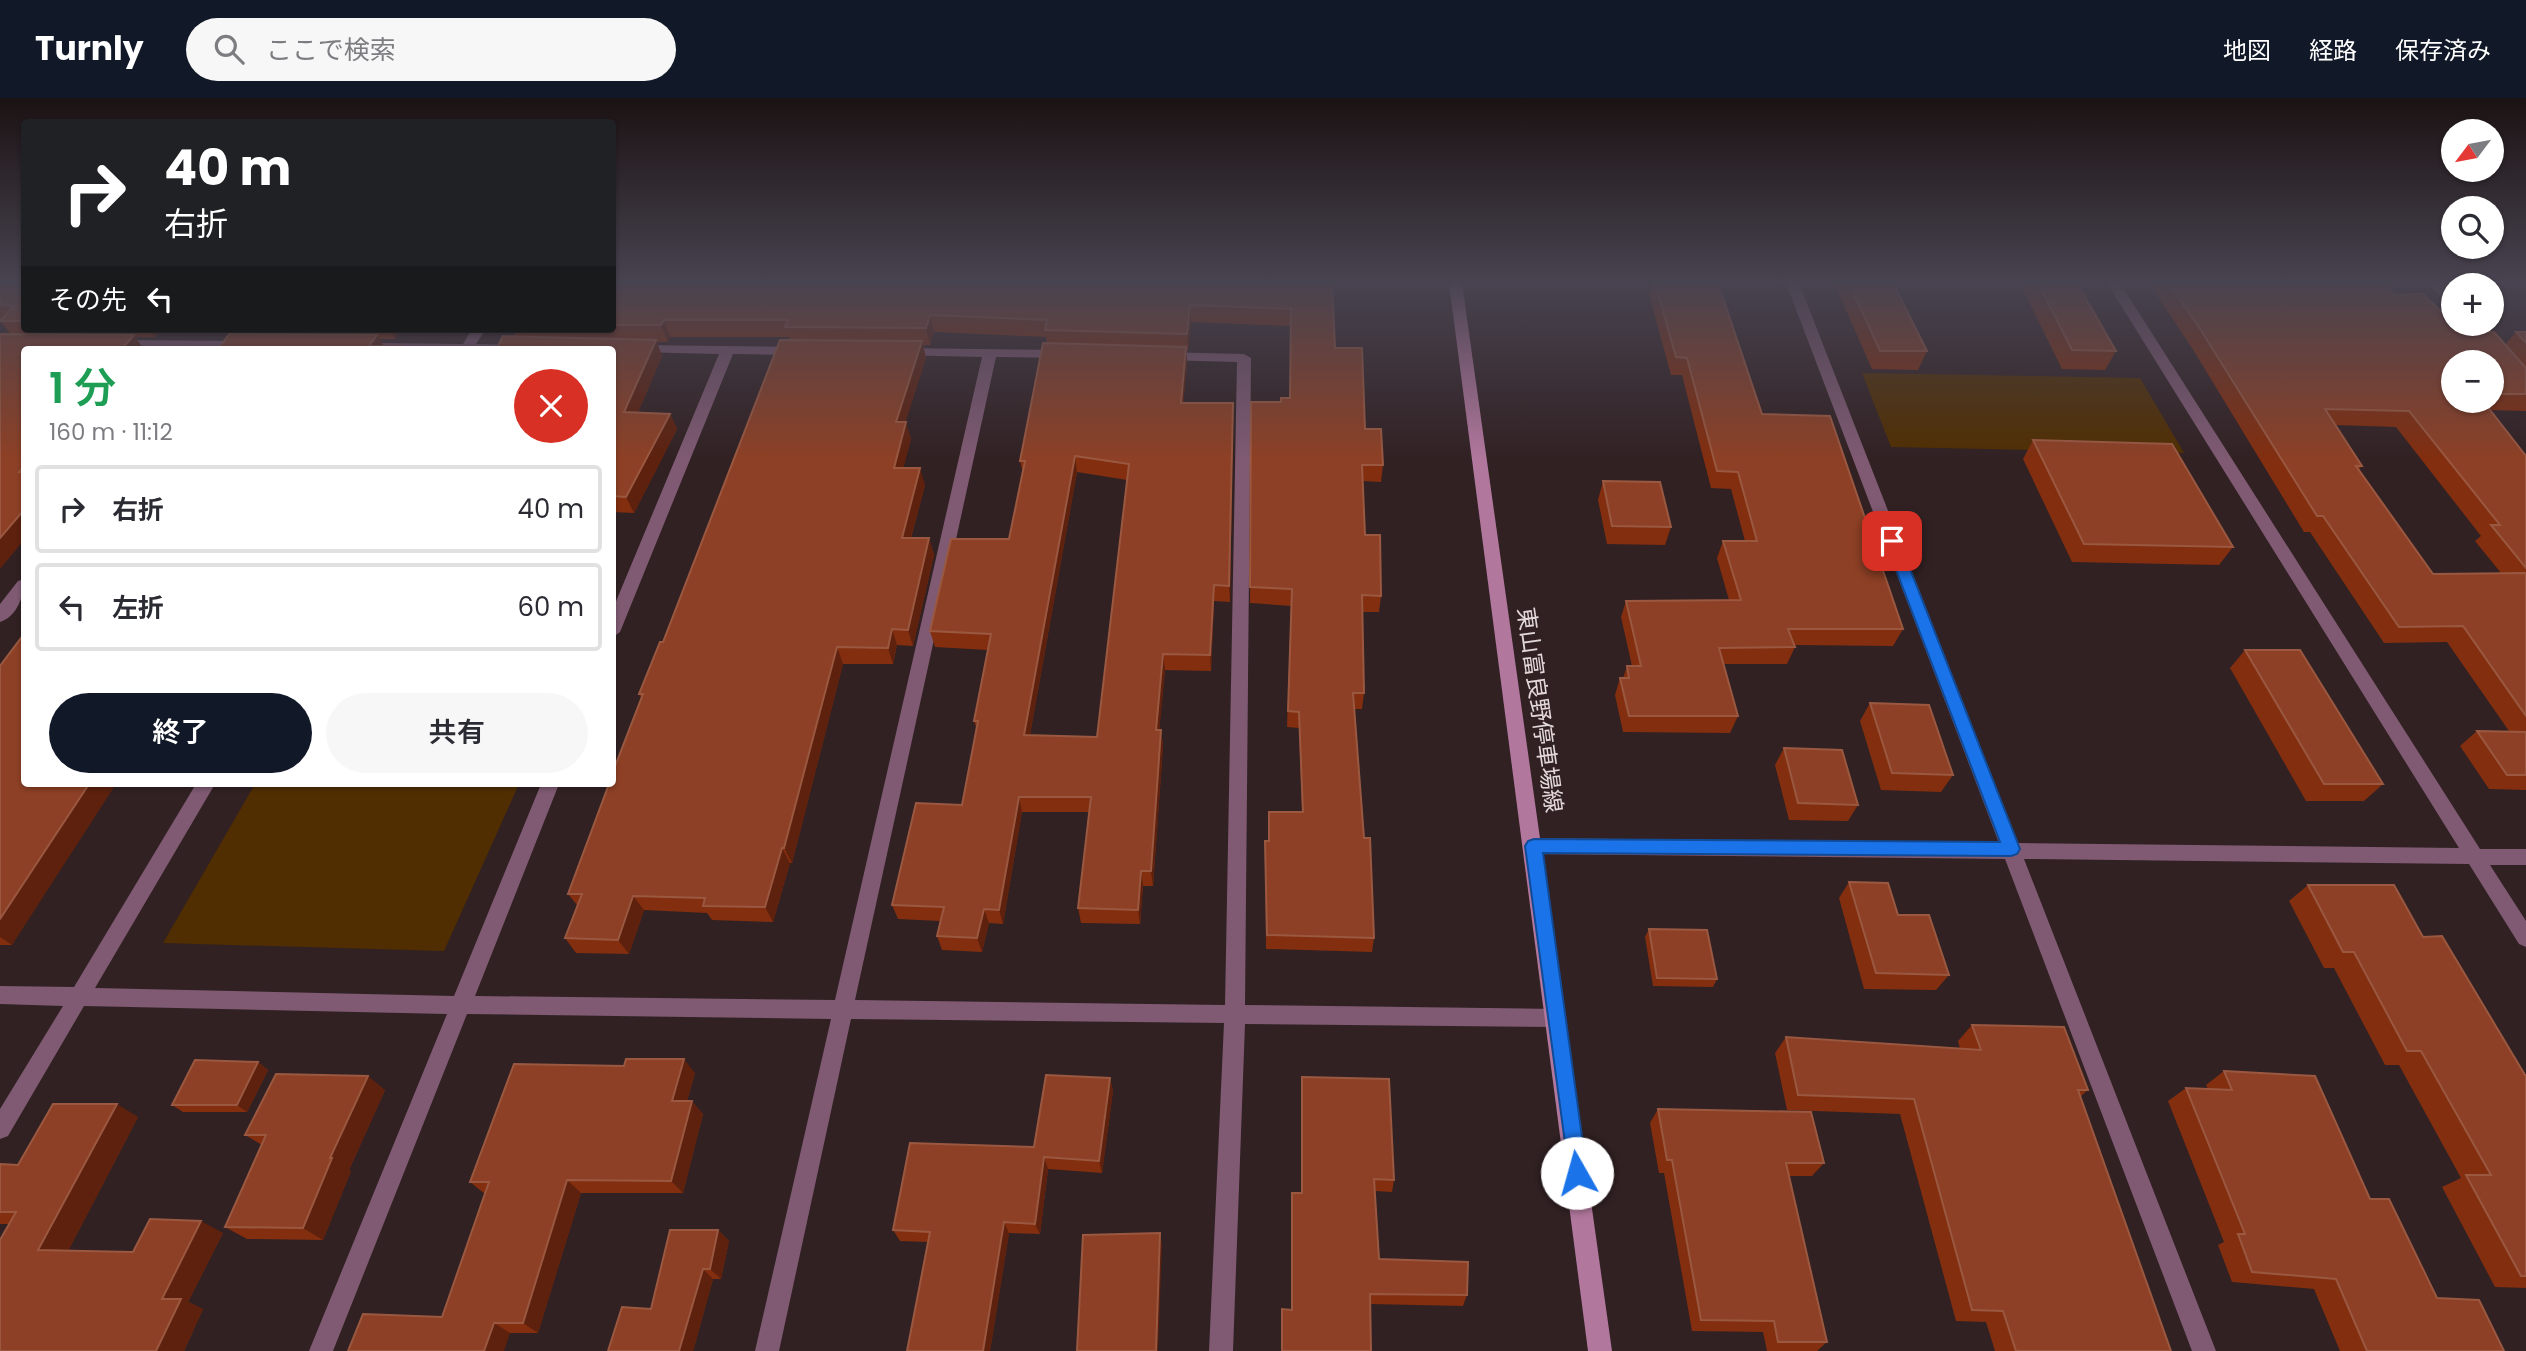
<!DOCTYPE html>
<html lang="ja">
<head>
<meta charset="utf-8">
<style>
  :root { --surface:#fff; --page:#f7f7f7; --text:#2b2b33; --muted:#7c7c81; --line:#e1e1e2; --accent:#111827 }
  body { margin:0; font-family:Poppins,"Noto Sans JP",sans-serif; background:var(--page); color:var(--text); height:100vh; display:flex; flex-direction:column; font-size:26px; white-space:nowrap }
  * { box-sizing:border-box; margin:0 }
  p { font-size:23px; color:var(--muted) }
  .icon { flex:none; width:38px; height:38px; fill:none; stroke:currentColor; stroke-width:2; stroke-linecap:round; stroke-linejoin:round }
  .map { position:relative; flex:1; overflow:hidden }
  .drawer { position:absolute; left:21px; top:248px; width:595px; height:441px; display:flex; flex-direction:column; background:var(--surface); border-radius:7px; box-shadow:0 2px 5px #0004 }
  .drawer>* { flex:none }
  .guide { position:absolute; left:21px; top:21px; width:595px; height:214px; border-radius:7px; box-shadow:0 2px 5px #0004; background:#202124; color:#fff; overflow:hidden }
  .needle { width:46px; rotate:238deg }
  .tools { position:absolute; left:2441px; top:21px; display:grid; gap:14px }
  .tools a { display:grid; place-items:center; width:63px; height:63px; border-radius:50%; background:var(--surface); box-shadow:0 2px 5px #0004; font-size:35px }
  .pin { position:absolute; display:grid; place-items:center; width:60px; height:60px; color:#fff; margin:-30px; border-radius:14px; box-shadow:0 4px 10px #0006 }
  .me { position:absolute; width:77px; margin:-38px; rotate:353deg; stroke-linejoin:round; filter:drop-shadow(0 0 5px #0008) }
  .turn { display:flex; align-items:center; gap:24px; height:147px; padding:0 28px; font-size:32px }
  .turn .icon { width:91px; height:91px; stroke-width:2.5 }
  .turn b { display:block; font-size:49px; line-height:60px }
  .then { display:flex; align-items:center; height:66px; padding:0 28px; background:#0003; gap:14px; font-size:26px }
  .round { display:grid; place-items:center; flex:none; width:74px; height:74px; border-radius:37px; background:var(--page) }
  .summary { display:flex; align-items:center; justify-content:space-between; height:119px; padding:0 28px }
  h1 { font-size:42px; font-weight:600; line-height:52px; color:#1e9e55 }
  .cta { display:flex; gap:14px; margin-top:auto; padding:14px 28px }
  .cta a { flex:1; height:80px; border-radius:42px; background:var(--accent); color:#fff; font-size:28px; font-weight:600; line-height:80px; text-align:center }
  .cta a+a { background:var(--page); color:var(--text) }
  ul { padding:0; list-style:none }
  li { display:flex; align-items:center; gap:21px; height:88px; margin:0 14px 10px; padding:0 14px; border:4px solid var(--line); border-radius:7px }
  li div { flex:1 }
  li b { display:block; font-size:26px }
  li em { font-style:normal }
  header { display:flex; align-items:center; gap:42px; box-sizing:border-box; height:98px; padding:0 35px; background:var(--accent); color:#fff }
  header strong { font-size:33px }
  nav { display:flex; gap:38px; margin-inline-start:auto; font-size:24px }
  .search { width:490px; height:63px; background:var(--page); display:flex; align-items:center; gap:18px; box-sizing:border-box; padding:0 24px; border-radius:38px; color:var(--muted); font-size:26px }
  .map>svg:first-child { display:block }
  .green { fill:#502e01 }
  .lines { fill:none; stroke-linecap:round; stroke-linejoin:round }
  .street { fill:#7f5a72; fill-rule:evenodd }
  .secondary { fill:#b1779d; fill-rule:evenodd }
  .wall { fill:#822e0f; fill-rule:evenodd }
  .shaded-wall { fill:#5d210e }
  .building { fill:#8d4025; stroke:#9a5841; stroke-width:2; fill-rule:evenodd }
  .route { fill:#1a73e8; stroke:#114b97; stroke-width:2 }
  .labels { text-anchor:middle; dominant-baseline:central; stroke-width:5; stroke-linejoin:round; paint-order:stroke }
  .street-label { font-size:23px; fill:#e3d8d9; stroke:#312123 }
</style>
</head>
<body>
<header>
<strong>Turnly</strong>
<div class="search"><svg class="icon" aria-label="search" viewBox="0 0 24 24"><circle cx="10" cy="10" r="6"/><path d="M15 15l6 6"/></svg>ここで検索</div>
<nav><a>地図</a><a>経路</a><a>保存済み</a></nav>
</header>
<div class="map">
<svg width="2526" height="1253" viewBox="0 0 2526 1253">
  <rect width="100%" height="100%" fill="#312123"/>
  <!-- green -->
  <g class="green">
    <polygon points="1862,275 2140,280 2184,355 1891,349"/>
    <polygon points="255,686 519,686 444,853 163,845"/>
  </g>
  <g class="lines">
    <!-- street -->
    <g class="street">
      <polygon points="1786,185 1799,185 2018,745 2459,750 2107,185 2120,185 2480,751 2526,751 2526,767 2490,767 2526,823 2526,849 2519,846 2469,766 2024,761 2216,1253 2192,1253 2005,761 1533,756 1526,754 1524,748 1526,742 1533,740 1999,745"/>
      <polygon points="2429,185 2443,185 2454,197 2454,210 2449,209"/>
      <polygon points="2463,226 2477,226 2497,248 2497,254 2487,254"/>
      <polygon points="472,231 486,231 476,246 519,247 526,251 374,252 372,249 379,245 463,246"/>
      <polygon points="116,242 242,243 249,247 242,251 111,249 111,243"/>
      <polygon points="638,247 799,249 806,253 799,257 733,256 620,534 612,540 612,513 719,256 633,254 633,248"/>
      <polygon points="900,250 1065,252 1072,256 1065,260 996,259 855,902 1225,907 1237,264 1163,262 1156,258 1163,254 1244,256 1251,260 1245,907 1556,911 1563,913 1566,920 1563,927 1556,929 1245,926 1233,1253 1209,1253 1224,925 851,921 779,1253 755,1253 831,921 467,916 333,1253 309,1253 447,916 84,908 8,1038 0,1041 0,1011 63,908 0,906 0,888 74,889 196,686 215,686 95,890 454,898 541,686 559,686 475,898 835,902 982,259 895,257 893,254"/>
      <path d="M 24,481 C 25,496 17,519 0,524 L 0,506 L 18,483 Z"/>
    </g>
    <!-- secondary -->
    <polygon class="secondary" points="1449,185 1462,185 1612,1253 1588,1253"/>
  </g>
  <!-- wall -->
  <g class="wall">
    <polygon points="0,185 24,185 24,231 402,231 395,241 379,241 384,248 401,248 403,252 218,252 247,236 245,233 159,233 155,239 135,239 144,252 24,252 0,223 2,221 0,221"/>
    <path d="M 612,185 L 1332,185 L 1335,250 L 1365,331 L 1383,367 L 1381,384 L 1363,383 L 1365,437 L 1381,498 L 1379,514 L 1362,514 L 1364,595 L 1362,611 L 1354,611 L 1364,740 L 1374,840 L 1372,854 L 1266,851 L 1265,743 L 1269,743 L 1302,714 L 1299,630 L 1287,629 L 1291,508 L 1250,505 L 1251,304 L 1281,304 L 1290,300 L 1290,228 L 1191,224 L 1188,253 L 1186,253 L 1187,265 L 1183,305 L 1233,305 L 1230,504 L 1214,503 L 1211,573 L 1165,572 L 1159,632 L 1161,632 L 1163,648 L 1153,788 L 1143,788 L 1140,826 L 1081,825 L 1078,810 L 1089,714 L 1022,714 L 1003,826 L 989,825 L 982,854 L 942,852 L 937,838 L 940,823 L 898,821 L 892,807 L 962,707 L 977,632 L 974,623 L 988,552 L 935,549 L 930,533 L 1009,441 L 1023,375 L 1020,363 L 1047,245 L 1046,239 L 934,234 L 930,247 L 923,247 L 926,260 L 905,324 L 911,341 L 903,370 L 925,387 L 911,440 L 929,440 L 934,457 L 913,548 L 897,547 L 893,566 L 843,566 L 792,765 L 790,765 L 773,824 L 712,822 L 707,815 L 644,812 L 629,856 L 576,855 L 565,840 L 577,807 L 568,796 L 641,599 L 639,596 L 663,544 L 790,242 L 789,239 L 670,239 L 668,244 L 657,244 L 662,258 L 638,314 L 670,316 L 677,331 L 634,415 L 612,414 L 612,252 L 515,238 L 512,231 L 612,231 ZM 1077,374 L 1127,382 L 1097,639 L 1030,637 Z"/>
    <polygon points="1652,185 1718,185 1762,316 1903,531 1893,548 1794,547 1795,549 1787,566 1723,566 1738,618 1730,635 1623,634 1615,597 1620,580 1623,580 1627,568 1632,568 1621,519 1626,503 1729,502 1717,460 1723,443 1745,443 1731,391 1711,390 1682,277 1671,277 1649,196"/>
    <polygon points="1834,185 1893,185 1927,253 1918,272 1872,271"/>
    <polygon points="2026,185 2077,185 2116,253 2105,272 2062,271 2023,192"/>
    <path d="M 2151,185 L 2384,185 L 2394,197 L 2462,234 L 2505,247 L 2516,234 L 2526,234 L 2526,313 L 2491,312 L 2526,358 L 2526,692 L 2489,691 L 2460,648 L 2477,633 L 2509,633 L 2447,544 L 2384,545 L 2310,434 L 2304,434 L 2192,250 L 2150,187 ZM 2492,264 L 2492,303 L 2454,303 ZM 2336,327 L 2396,329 L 2481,438 L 2475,443 L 2501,475 L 2433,476 L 2359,371 L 2362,368 Z"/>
    <polygon points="2033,342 2233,449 2219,467 2072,464 2023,361"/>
    <polygon points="1603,383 1671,429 1665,447 1607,446 1598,402"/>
    <polygon points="2245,552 2383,686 2364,703 2306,703 2230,570"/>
    <polygon points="0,568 12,847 0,847"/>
    <polygon points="1870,605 1953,677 1941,694 1881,692 1860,623"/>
    <polygon points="1784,650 1858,707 1848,723 1789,722 1775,667"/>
    <polygon points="1849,784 1898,817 1949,877 1936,892 1864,891 1839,800"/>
    <polygon points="2308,787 2423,839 2526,977 2526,1190 2495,1189 2442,1089 2461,1080 2399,967 2385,967 2334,870 2324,870 2289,803"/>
    <polygon points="1649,831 1717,881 1713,889 1653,888 1645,839"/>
    <polygon points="1972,927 2088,992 2080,999 2171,1253 1995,1253 1986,1224 1956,1223 1900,1016 1787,1012 1775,955 1786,939 1960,951 1958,943"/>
    <polygon points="258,964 268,972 247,1014 183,1014 172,1007"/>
    <polygon points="2224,973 2370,1101 2437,1200 2504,1253 2340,1253 2314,1191 2232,1184 2218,1147 2224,1144 2168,1003 2186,990 2208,991 2206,987"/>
    <polygon points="695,975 687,1003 703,1016 683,1095 581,1095 538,1235 510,1235 442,1219 485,1096 470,1084"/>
    <polygon points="1302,979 1394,1082 1392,1094 1375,1093 1379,1161 1467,1197 1463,1208 1370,1206 1292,1212 1291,1106 1292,1095 1302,1095"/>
    <polygon points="1110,980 1113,993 1102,1075 1048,1071 1040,1136 1009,1135 990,1253 907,1253 928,1144 900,1143 893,1132 1034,1049"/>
    <polygon points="385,992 349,1072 351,1073 323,1142 247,1141 225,1129 262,1047 245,1037"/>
    <polygon points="1658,1011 1824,1065 1812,1078 1789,1078 1827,1244 1817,1253 1767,1253 1763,1234 1692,1233 1664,1075 1659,1075 1650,1025"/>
    <polygon points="138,1019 68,1153 133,1154 223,1135 188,1204 203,1211 184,1253 9,1126 0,1126 0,1066 18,1067"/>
    <polygon points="718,1132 729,1143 721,1181 713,1181 693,1253 608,1253 651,1211"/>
  </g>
  <!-- shaded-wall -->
  <g class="shaded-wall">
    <polygon points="1190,207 1191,224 1188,253 1187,236"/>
    <polygon points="930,217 934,234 930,247 926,230"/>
    <polygon points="664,222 670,239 668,244 661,227"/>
    <polygon points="149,231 158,231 159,233 155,239"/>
    <polygon points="389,231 402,231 395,241"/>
    <polygon points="134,237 144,252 121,252"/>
    <polygon points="377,237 386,252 369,248"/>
    <polygon points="656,242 662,258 631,330 624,314"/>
    <polygon points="922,243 926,260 900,341 896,324"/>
    <polygon points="1186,249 1187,265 1182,322 1181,305"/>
    <polygon points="1233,305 1233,321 1230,504 1229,488"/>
    <polygon points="670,316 677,331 634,415 626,399"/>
    <polygon points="906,324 911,341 899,387 894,370"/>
    <polygon points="1075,358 1077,374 1027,653 1024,637"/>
    <polygon points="920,370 925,387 906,457 902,440"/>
    <polygon points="24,412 24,442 0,471 0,440"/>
    <polygon points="929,440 934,457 913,548 908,532"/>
    <polygon points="1214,487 1214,503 1211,573 1210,557"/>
    <polygon points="892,531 897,547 893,566 888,550"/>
    <polygon points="837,549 843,566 792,765 784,750"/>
    <polygon points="1163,556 1165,572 1158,648 1156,632"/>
    <polygon points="1161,632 1163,648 1153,788 1151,773"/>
    <polygon points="89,686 116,686 12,847 0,839 0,821"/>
    <polygon points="1019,699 1022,714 1003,826 999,812"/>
    <polygon points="782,750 790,765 773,824 765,809"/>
    <polygon points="1141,773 1143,788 1140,826 1138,812"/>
    <polygon points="633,798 644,812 629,856 618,842"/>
    <polygon points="984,811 989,825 982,854 977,840"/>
    <polygon points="684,961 695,975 683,1016 672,1003"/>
    <polygon points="258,964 268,972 247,1014 237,1007"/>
    <polygon points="368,978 385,992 349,1072 351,1073 323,1142 303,1130 330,1060"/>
    <polygon points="1110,980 1113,993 1102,1075 1099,1063"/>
    <polygon points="692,1003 703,1016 683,1095 671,1083"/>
    <polygon points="117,1006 138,1019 63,1163 38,1152"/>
    <polygon points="1044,1059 1048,1071 1040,1136 1035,1126"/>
    <polygon points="567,1082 581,1095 538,1235 523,1225"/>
    <polygon points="201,1123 223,1135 188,1204 203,1211 184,1253 156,1253 162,1201"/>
    <polygon points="1004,1124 1009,1135 990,1253 983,1253"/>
    <polygon points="718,1132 729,1143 721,1181 710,1171"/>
    <polygon points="1160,1135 1162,1146 1158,1253 1156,1253"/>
    <polygon points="703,1171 713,1181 693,1253 679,1253"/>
    <polygon points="494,1225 510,1235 504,1253 484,1253"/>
  </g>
  <!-- building -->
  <g class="building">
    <polygon points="0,185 24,185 24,223 0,223 14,208 0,207"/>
    <polygon points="612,185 1192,185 1192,192 1192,185 1332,185 1335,250 1362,250 1365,331 1381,331 1383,367 1362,367 1365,437 1380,437 1381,498 1362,497 1364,595 1353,595 1364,740 1370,740 1374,840 1267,837 1265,743 1269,743 1269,714 1303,714 1299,614 1288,613 1292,491 1250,489 1251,304 1281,304 1281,300 1290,300 1291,211 1190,207 1187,236 1045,232 1047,222 930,217 926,230 785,229 788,222 664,222 661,227 612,227"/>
    <polygon points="1655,185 1718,185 1762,316 1830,318 1903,531 1788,531 1795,549 1719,550 1738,618 1629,618 1620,580 1629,580 1627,568 1641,568 1626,503 1741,502 1723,443 1757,443 1738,374 1717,373 1687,260 1676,259"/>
    <polygon points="1849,185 1893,185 1927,253 1880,253"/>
    <polygon points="2038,185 2077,185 2116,253 2072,252"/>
    <polygon points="2169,185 2384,185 2394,197 2423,196 2462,234 2494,234 2526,270 2526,296 2492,296 2492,264 2454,264 2454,303 2483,303 2526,358 2526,470 2491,427 2500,427 2409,313 2325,311 2362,368 2356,368 2433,476 2526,475 2526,618 2463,528 2399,529 2323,418 2317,418 2202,234"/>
    <polygon points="2516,234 2526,234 2526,245"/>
    <polygon points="0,236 134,237 121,252 24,252 24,368 19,374 24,375 24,412 0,440"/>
    <polygon points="229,236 377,237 369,248 401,248 398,252 218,252"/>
    <polygon points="503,238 656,242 624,314 670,316 626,399 612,398 612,252 496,252"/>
    <polygon points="780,242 922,243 896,324 906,324 894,370 920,370 902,440 929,440 908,532 892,531 888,550 837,549 784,750 782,750 765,809 703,808 705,800 633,798 618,842 565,840 582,796 568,796 609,686 612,686 612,676 643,596 639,596 660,544 663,544"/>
    <path d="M 1043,245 L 1186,249 L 1181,305 L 1233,305 L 1229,488 L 1214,487 L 1210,557 L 1163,556 L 1156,632 L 1161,632 L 1151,773 L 1141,773 L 1138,812 L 1078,810 L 1091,699 L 1019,699 L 999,812 L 984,811 L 977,840 L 937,838 L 944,809 L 892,807 L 916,705 L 962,707 L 978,623 L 974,623 L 991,536 L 930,533 L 951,441 L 1009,441 L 1025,363 L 1020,363 ZM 1075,358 L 1129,366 L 1097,639 L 1024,637 Z"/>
    <polygon points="2033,342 2172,346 2233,449 2084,446"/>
    <polygon points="1603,383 1660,384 1671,429 1612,428"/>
    <polygon points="24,536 24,686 89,686 0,821 0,568"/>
    <polygon points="2245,552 2300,552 2383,686 2324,686"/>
    <polygon points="1870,605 1929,607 1953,677 1892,675"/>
    <polygon points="2477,633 2526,634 2526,677 2507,677"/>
    <polygon points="1784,650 1842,652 1858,707 1798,705"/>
    <polygon points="1849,784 1888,785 1898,817 1929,817 1949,877 1876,875"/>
    <polygon points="2308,787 2394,787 2423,839 2442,838 2525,977 2526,977 2526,1178 2521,1178 2466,1077 2491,1077 2421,953 2407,953 2354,854 2343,854"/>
    <polygon points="1649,831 1707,832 1717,881 1657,880"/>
    <polygon points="1972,927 2064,929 2088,992 2078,992 2171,1253 2016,1253 2003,1213 1972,1212 1914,1001 1798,997 1786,939 1981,952"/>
    <polygon points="626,961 684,961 672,1003 692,1003 671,1083 567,1082 523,1225 494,1225 484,1253 348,1253 363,1216 442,1219 489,1084 470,1084 514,966 624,968"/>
    <polygon points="195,962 258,964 237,1007 172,1007"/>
    <polygon points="2224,973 2315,978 2370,1101 2389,1101 2437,1200 2479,1202 2504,1253 2367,1253 2336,1181 2252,1174 2238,1136 2245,1136 2186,990 2232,992"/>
    <polygon points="276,976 368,978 330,1060 332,1060 303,1130 225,1129 266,1037 245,1037"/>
    <polygon points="1046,977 1110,980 1099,1063 1044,1059 1035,1126 1004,1124 983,1253 907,1253 930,1134 893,1132 910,1045 1034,1049"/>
    <polygon points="1302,979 1389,981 1394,1082 1374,1081 1379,1161 1468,1164 1467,1197 1370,1196 1371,1253 1282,1253 1282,1211 1292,1212 1292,1095 1302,1095"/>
    <polygon points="53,1006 117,1006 38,1152 133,1154 150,1121 201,1123 162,1201 181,1201 156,1253 0,1253 0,1142 16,1114 0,1114 0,1066 18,1067"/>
    <polygon points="1658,1011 1811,1014 1824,1065 1786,1065 1827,1244 1778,1244 1774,1223 1701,1222 1672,1062 1667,1062"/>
    <polygon points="670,1132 718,1132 710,1171 703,1171 679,1253 608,1253 622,1209 651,1211"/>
    <polygon points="1160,1135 1156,1253 1077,1253 1083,1137"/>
  </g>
  <!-- sky -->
  <linearGradient id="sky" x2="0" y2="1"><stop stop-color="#1b1213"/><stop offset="0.51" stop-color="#484350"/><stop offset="1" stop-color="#484350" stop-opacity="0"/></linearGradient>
  <rect width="2526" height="361" fill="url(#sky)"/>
  <!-- route -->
  <polygon class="route" points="1892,438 1899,443 2020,751 2017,756 2011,758 1543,755 1587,1075 1584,1082 1577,1085 1570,1082 1525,748 1528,743 1534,741 2000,744 1885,443"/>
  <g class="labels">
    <!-- street labels -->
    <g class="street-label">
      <text transform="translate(1540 612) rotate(82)">東山富良野停車場線</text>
    </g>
  </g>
</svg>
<div class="tools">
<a><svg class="needle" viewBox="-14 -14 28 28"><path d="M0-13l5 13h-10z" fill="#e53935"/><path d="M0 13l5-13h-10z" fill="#7c7c81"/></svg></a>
<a><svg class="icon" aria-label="search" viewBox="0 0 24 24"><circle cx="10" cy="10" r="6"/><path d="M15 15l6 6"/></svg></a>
<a>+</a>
<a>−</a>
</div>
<div class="pin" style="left:1892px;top:443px;background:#d93025"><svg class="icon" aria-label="arrive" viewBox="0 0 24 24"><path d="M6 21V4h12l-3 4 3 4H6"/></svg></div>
<svg class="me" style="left:1577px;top:1075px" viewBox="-20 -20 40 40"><circle r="19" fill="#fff"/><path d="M0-13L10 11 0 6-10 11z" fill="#1a73e8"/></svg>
<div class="guide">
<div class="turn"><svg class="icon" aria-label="right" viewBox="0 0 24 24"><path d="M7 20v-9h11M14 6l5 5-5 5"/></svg><div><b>40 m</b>右折</div></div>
<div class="then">その先<svg class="icon" aria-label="left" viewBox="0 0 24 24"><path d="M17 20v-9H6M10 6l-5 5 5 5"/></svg></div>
</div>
<section class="drawer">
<div class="summary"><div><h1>1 分</h1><p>160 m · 11:12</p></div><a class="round" style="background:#d93025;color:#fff"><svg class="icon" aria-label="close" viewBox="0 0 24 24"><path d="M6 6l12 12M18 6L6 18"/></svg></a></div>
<ul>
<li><svg class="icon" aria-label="right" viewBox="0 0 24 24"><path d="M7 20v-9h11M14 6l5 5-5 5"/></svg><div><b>右折</b></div><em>40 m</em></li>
<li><svg class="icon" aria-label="left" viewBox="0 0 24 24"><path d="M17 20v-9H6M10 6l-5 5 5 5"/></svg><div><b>左折</b></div><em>60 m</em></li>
</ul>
<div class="cta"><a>終了</a><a>共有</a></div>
</section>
</div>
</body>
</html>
